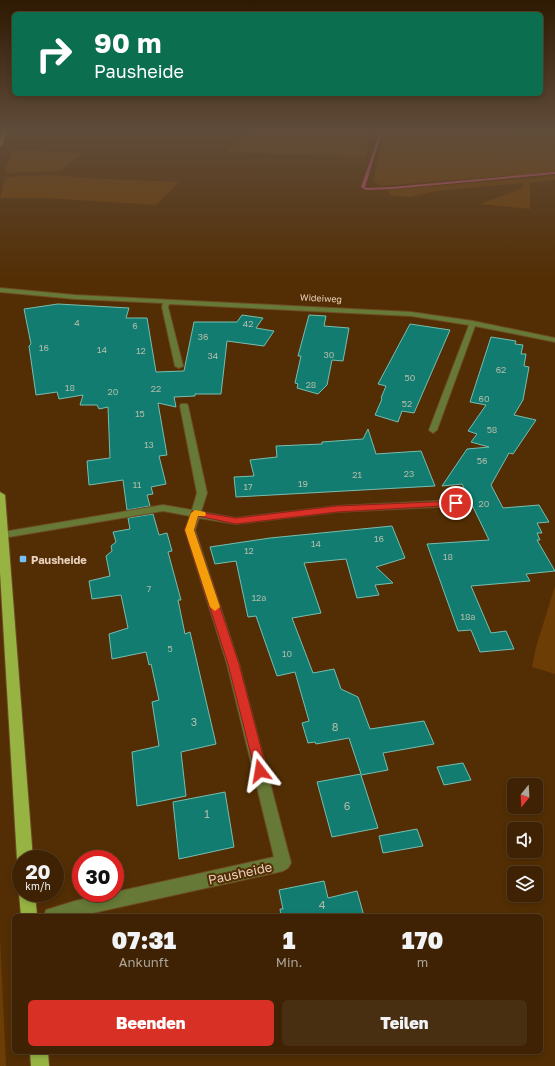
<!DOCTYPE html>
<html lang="de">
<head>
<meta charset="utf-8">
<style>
  :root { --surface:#3e2203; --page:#492f12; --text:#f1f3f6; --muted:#ada49a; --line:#573f25; --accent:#d93025 }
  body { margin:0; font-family:"Golos Text",sans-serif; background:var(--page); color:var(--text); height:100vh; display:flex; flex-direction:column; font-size:15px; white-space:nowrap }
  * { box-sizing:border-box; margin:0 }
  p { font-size:13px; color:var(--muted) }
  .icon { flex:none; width:22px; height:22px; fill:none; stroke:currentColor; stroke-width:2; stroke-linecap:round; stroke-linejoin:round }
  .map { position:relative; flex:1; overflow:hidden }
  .side { position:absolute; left:12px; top:914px; width:531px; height:140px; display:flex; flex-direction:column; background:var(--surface); border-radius:6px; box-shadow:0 2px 6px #0003,0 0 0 1px var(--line) }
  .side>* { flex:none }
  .guide { position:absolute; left:12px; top:12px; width:531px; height:84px; border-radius:6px; box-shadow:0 2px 6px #0003,0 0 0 1px var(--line); background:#0b6e4f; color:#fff; overflow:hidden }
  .needle { width:26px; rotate:198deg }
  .buttons { position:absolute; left:507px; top:778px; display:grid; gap:8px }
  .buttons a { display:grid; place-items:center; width:36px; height:36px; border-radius:6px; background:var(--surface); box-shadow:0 2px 6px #0003,0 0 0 1px var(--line); font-size:20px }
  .speed { position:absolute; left:12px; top:850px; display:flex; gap:8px; font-size:20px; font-weight:700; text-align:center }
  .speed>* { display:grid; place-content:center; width:52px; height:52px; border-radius:50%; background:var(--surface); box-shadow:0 2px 6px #0003,0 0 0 1px var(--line); line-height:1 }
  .speed small { font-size:10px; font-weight:400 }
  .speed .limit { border:6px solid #d22; background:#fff; color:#111 }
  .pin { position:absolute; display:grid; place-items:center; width:34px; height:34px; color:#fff; margin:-17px; border:2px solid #fff; border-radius:50%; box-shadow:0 1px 4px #0007 }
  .me { position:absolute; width:44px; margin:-22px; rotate:346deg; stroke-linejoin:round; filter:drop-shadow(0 0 3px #0008) }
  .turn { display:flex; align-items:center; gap:14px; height:84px; padding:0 16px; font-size:18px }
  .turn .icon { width:52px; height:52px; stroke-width:2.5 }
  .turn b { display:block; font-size:28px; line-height:34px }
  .eta { display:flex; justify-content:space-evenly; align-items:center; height:68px; text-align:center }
  .eta b { font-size:24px; font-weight:800; line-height:28px }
  .primary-button { display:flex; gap:8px; margin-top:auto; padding:8px 16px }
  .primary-button a { flex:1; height:46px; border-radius:6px; background:var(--accent); color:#fff; font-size:16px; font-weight:800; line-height:46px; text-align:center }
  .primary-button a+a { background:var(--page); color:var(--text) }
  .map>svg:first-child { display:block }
  .green { fill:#6c3d05 }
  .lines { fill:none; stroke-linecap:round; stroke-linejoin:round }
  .stream { fill:#c14e74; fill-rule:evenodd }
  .building { fill:#117c6f; stroke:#76beb2 }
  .minor-casing { stroke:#6e4b25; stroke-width:2 }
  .major-casing { stroke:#6e4b25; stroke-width:2 }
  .minor { fill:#667936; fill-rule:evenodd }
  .major { fill:#97b443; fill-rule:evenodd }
  .route { fill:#d93025; stroke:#8d1f18 }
  .slow { fill:#f59e0b }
  .poi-dot { fill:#76c0f7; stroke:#532e04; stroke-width:1.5 }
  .labels { text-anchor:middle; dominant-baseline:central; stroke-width:4; stroke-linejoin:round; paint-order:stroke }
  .far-street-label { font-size:9px; fill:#e8d0bd; stroke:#532e04 }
  .number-label { font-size:9px; fill:#b2bbaa }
  .poi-label { font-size:11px; font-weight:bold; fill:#e8d0bd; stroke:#532e04; text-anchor:start }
  .near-number-label { font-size:11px; fill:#b2bbaa }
  .near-street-label { font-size:13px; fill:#e8d0bd; stroke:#532e04 }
</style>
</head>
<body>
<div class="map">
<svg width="555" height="1066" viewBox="0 0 555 1066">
  <rect width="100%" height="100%" fill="#532e04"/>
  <!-- green -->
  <g class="green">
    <polygon points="186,130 373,130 365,157 225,152 253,132"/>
    <polygon points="379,130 555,130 555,172 381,186 373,181 383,134 378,132"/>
    <polygon points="12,150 81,153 61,171 4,173"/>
    <polygon points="53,175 84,178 179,182 156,205 45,198 0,198 5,177"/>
    <polygon points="555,176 555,180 530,183 530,209 480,204 523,188 523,183 436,191 410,197 390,195 388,190"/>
    <polygon points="555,586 555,674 532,667 536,647"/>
    <polygon points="0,938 6,1066 0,1066"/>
  </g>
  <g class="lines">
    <!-- stream -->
    <polygon class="stream" points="376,130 378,130 377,132 381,135 365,187 367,188 392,187 555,172 555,174 392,189 366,190 361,187 379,135 375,132"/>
  </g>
  <!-- building -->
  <g class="building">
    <polygon points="58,304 129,308 126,318 147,318 156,372 184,371 194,322 237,322 242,315 263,318 256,328 274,331 264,346 227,341 221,394 195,394 195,396 174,397 176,407 158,403 167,455 159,456 166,484 151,487 153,494 147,495 150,506 127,510 123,480 89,485 87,461 110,458 108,407 99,409 97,405 80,405 83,395 59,399 57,392 36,395 29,346 31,344 24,309"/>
    <polygon points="309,315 326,316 324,326 349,328 343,361 332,360 327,385 318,394 297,388 298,384 295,383 301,356 298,356"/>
    <polygon points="410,324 450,330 414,413 402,411 398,422 375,415 382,399 381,398 386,386 378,384"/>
    <polygon points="491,337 516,341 515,344 523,345 521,354 526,354 524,366 529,367 523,400 514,415 536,420 513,454 509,453 491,485 503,508 539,505 549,522 537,523 542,533 537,533 540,540 537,540 555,571 526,574 530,581 471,586 491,633 506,631 514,649 480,652 471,630 458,631 427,544 489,540 462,484 442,486 467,449 489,447 471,442 477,434 468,431 486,405 470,402"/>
    <polygon points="368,429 376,454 421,451 435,486 236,497 234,477 254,476 250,460 277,457 276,446 322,444 322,442 363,439"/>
    <polygon points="153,514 159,535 167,533 172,551 168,552 181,600 178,600 185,634 190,632 216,744 181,752 186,796 137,806 132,752 159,746 152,702 159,700 151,664 149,665 146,652 112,659 109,634 128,628 121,595 92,599 89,581 110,576 106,556 112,551 111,546 116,542 113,532 130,529 128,518"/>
    <polygon points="392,526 405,558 376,567 393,583 375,585 379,595 357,598 346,559 304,563 321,613 292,618 313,673 334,669 341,689 358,697 370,729 424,721 434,744 383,753 388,770 361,775 378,828 332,837 317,782 361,774 349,738 316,744 315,742 308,743 302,723 309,721 295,672 277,676 256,616 248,617 236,561 215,564 210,547 270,538"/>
    <polygon points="463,763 471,780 444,785 437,767"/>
    <polygon points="225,792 234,847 179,859 173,802"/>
    <polygon points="417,829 423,846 383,853 379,836"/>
    <polygon points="324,881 328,898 357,891 364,916 281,916 280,909 283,909 279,890"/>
  </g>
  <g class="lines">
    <!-- minor casing -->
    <g class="minor-casing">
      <g id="minor">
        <polygon points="0,288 75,295 411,312 473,321 555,338 555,342 475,326 437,430 433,433 429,430 469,325 411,316 169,304 168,307 183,366 179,368 175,366 162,307 163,303 75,299 0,292"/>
        <polygon points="181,404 187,404 188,406 207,493 201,512 236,518 337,506 457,500 462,503 457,506 337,512 236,524 199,518 195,530 239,664 291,863 288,868 283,871 79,916 44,916 46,910 75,901 274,857 227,664 185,530 190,516 163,511 3,538 0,538 0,532 3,532 163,505 192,510 197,493 180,406"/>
      </g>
    </g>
    <!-- major casing -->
    <g class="major-casing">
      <g id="major">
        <polygon points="4,130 8,130 2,145 0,146 0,140"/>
        <polygon points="0,492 5,495 33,859 21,859 21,865 17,859 0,572"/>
        <polygon points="21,889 21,893 35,893 37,916 21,916 19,893"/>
        <polygon points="30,1052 48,1052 49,1066 31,1066"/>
      </g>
    </g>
    <!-- minor -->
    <use href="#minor" class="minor"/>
    <!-- major -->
    <use href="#major" class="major"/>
  </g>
  <!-- sky -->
  <linearGradient id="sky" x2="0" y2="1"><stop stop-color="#2e1902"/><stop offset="0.47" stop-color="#604c3a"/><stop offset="1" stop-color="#604c3a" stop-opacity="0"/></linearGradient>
  <rect width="555" height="279" fill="url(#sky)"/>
  <!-- route -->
  <polygon class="route" points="456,501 460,501 460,505 337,512 236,524 198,516 194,530 239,664 267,771 265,775 260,777 256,775 228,664 185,530 192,511 236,518 337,506"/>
  <!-- slow -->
  <polygon class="slow" points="195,510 205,512 206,514 205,516 198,516 194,530 220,607 215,611 210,607 185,530 191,513"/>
  <!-- markers -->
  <rect class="poi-dot" x="19" y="555" width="8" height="8" rx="2"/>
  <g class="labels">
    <!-- far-street labels -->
    <g class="far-street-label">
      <text transform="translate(321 298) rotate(3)">Wideiweg</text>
    </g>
    <!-- number labels -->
    <g class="number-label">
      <text x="77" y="322">4</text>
      <text x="248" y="323">42</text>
      <text x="135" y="325">6</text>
      <text x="203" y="336">36</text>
      <text x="44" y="347">16</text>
      <text x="102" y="349">14</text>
      <text x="141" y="350">12</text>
      <text x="329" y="354">30</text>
      <text x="213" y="355">34</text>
      <text x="501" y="369">62</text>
      <text x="410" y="377">50</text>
      <text x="311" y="384">28</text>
      <text x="70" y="387">18</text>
      <text x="156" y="388">22</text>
      <text x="113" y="391">20</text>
      <text x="484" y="398">60</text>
      <text x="407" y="403">52</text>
      <text x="140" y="413">15</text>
      <text x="492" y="429">58</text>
      <text x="149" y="444">13</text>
      <text x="482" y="460">56</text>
      <text x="409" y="473">23</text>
      <text x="357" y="474">21</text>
      <text x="303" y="483">19</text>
      <text x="137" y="484">11</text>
      <text x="248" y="486">17</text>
      <text x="484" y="503">20</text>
      <text x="379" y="538">16</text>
      <text x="316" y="543">14</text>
      <text x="249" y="550">12</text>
      <text x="448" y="556">18</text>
      <text x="149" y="588">7</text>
      <text x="259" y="597">12a</text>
      <text x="468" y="616">18a</text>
      <text x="170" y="648">5</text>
      <text x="287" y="653">10</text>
    </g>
    <!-- poi labels -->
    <g class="poi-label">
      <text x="31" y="559">Pausheide</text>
    </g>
    <!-- near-number labels -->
    <g class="near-number-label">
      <text x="194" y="721">3</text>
      <text x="335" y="726">8</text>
      <text x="347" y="805">6</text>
      <text x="207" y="813">1</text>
      <text x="322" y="904">4</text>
    </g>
    <!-- near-street labels -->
    <g class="near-street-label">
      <text transform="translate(240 873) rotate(-12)">Pausheide</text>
    </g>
  </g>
</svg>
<div class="buttons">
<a><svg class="needle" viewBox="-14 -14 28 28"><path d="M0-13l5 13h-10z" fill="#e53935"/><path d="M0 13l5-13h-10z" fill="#ada49a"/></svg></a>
<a><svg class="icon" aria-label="sound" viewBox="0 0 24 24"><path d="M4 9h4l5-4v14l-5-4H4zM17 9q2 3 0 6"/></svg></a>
<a><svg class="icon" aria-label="layers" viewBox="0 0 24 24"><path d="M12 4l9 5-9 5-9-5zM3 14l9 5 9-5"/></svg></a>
</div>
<div class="speed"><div>20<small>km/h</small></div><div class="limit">30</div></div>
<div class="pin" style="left:456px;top:503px;background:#d93025"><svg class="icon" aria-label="arrive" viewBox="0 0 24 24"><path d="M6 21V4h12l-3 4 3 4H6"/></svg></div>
<svg class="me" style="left:260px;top:771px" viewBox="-20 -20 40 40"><path d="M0-17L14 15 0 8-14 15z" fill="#d93025" stroke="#fff" stroke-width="4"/></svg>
<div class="guide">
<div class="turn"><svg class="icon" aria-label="right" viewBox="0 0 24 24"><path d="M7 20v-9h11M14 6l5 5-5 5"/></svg><div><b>90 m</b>Pausheide</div></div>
</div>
<section class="side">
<div class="eta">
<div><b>07:31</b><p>Ankunft</p></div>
<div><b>1</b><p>Min.</p></div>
<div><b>170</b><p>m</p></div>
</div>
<div class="primary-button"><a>Beenden</a><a>Teilen</a></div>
</section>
</div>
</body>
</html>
